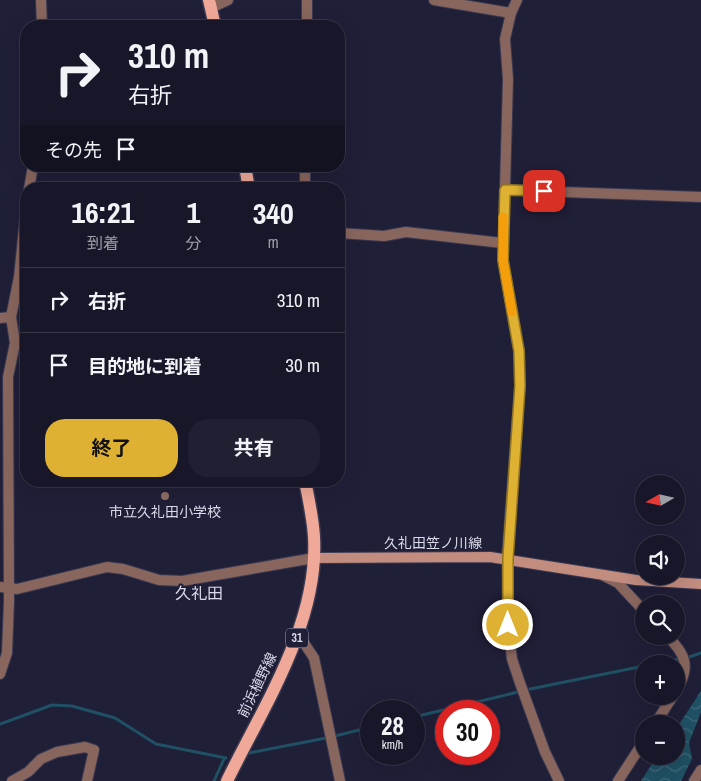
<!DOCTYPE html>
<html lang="ja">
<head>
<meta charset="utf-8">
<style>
  :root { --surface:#18172a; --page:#212032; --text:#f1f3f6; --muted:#9f9fa8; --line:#363647; --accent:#deb133 }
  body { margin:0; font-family:"Archivo Narrow","Noto Sans JP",sans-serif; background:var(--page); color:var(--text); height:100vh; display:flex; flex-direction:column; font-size:19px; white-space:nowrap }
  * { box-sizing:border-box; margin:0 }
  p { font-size:16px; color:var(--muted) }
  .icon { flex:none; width:28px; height:28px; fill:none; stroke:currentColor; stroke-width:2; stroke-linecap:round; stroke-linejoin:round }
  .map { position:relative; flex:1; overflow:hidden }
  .details { position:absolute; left:20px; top:182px; width:325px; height:305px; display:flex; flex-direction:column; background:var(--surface); border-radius:20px; box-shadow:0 5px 20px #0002,0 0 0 1px var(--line) }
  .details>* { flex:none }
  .top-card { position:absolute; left:20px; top:20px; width:325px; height:152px; border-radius:20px; box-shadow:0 5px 20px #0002,0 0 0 1px var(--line); background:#18172a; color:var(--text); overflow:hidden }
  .needle { width:32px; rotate:261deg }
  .buttons { position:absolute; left:635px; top:475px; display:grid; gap:10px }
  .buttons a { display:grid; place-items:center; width:50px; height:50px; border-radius:50%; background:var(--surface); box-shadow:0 5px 20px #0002,0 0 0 1px var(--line); font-size:25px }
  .speed { position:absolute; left:360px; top:700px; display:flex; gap:10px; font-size:25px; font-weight:700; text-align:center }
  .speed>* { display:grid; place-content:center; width:65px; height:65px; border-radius:50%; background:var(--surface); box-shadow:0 5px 20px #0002,0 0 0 1px var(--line); line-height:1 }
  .speed small { font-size:12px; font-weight:400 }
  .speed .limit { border:8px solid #d22; background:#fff; color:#111 }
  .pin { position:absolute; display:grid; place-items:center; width:42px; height:42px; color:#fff; margin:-21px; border-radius:10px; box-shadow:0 2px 8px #0006 }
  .me { position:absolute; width:55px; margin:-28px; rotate:0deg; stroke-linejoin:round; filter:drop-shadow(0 0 4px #0008) }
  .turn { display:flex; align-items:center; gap:18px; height:105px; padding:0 25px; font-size:22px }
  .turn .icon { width:65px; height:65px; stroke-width:2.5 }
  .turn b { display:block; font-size:35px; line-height:42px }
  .then { display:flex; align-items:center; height:48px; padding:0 25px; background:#0003; gap:10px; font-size:19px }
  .eta { display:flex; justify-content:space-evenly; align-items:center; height:85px; text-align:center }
  .eta b { font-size:30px; font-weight:700; line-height:35px }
  .primary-button { display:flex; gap:10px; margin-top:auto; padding:10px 25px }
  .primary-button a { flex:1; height:58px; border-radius:20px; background:var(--accent); color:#111; font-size:20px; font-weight:700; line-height:58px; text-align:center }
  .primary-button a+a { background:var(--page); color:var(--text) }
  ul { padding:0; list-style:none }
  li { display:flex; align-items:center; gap:15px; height:65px; padding:0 25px; border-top:1px solid var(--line) }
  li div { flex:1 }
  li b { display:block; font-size:19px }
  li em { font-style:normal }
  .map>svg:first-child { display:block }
  .water { fill:url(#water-waves) }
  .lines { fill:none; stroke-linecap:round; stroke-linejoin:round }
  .stream { stroke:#1f5063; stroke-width:3 }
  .street-casing { stroke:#3a3951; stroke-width:12 }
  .secondary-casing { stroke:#3a3951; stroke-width:12 }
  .primary-casing { stroke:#3a3951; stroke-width:15 }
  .street { stroke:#88665e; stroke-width:10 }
  .secondary { stroke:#c28c7f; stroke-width:10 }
  .primary { stroke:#f0a999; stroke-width:12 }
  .route-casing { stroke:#907321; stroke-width:12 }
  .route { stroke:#deb133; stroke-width:9 }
  .slow { stroke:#f59e0b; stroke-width:9 }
  .education-dot { fill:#8d6e63; stroke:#201f38; stroke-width:2 }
  .labels { text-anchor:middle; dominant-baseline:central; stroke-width:4; stroke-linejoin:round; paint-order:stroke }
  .shield { fill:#201f38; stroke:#a2a2b5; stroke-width:1 }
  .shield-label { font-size:12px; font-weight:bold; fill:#dadaeb }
  .poi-label { font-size:14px; fill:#dadaeb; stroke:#201f38 }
  .street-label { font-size:14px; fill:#dadaeb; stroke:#201f38 }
  .quarter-label { font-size:16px; fill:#dadaeb; stroke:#201f38 }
</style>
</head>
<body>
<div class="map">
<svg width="701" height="781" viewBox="0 0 701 781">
  <defs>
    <pattern id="water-waves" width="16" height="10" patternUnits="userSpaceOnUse" patternTransform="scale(1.25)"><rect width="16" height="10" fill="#1f5063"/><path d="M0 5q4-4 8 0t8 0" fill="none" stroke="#3f697a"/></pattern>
  </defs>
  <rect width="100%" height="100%" fill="#201f38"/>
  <!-- water -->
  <polygon class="water" points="701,691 701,712 689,743 692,759 681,781 641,781 657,756 676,756 676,729"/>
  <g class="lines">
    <!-- stream -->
    <g class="stream">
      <polyline points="689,657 701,653"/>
      <polyline points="655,664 679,659"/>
      <polyline points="530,689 644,666"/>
      <polyline points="414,717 518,692"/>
      <polyline points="0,724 52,705 72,706 115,718 156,744 226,758"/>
      <polyline points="335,736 371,727"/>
      <polyline points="249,753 326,738"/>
      <polyline points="214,781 224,759"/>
    </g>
    <!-- street casing -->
    <g class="street-casing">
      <g id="street">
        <polyline points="41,0 42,26"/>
        <polyline points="434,0 511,13"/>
        <polyline points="517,0 511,13 505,39 508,79 503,260 519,351 520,386 507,558 508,625 512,659 520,683 545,752 559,781"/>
        <polyline points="211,8 228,0"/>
        <polyline points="307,26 307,0"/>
        <polyline points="29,189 33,166"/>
        <polyline points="305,189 305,166"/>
        <polyline points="505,190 701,197"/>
        <polyline points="339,233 384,236 406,232 502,243"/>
        <polyline points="0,318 11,317"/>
        <polyline points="604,576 618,583 644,611"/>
        <polyline points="0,587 17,589 107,567 123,569 159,580 182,581 314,558"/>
        <polyline points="298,634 314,658 340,781"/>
        <path d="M 667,636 C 686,654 691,667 676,691"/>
        <polyline points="0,674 7,653 9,601 8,377 15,343 11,317 19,277 26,208"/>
        <polyline points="655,724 673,696"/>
        <polyline points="12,781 28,772 41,759 57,752 85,747 94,750 87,781"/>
        <polyline points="618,781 644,741"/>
        <polyline points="694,781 701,770"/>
      </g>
    </g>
    <!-- secondary casing -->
    <g class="secondary-casing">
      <polyline id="secondary" points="314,558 490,557 636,580 701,584"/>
    </g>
    <!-- primary casing -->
    <g class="primary-casing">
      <g id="primary">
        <polyline points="209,0 215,26"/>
        <polyline points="245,166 249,189"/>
        <path d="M 227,781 C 263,707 319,623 314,537 C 313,519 309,500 305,481"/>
      </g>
    </g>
    <!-- street -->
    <use href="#street" class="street"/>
    <!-- secondary -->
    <use href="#secondary" class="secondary"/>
    <!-- primary -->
    <use href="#primary" class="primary"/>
  </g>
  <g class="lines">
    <!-- route casing -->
    <g class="route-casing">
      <polyline id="route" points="508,625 508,558 520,386 519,351 503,260 505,190 544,191"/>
    </g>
    <!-- route -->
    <use href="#route" class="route"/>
    <!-- slow -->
    <polyline class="slow" points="503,217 503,260 512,312"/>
  </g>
  <!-- markers -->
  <circle class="education-dot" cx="165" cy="496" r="5"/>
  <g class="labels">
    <!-- shield labels -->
    <rect class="shield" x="286" y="628.5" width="22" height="19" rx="4"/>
    <g class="shield-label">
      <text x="297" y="638">31</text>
    </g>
    <!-- poi labels -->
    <g class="poi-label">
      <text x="165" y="512">市立久礼田小学校</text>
    </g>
    <!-- street labels -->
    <g class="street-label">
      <text x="433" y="543">久礼田笠ノ川線</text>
      <text transform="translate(257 685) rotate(-64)">前浜植野線</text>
    </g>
    <!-- quarter labels -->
    <g class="quarter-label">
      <text x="199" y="593">久礼田</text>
    </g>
  </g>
</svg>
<div class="buttons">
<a><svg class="needle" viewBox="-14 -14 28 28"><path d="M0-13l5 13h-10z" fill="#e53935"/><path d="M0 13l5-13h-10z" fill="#9f9fa8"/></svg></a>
<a><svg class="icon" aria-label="sound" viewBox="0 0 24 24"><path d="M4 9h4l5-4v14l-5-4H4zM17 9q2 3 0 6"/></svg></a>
<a><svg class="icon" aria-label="search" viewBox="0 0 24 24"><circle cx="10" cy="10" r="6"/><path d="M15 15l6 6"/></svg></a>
<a>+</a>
<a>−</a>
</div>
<div class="speed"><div>28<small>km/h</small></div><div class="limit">30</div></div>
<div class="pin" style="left:544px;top:191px;background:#d93025"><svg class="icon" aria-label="arrive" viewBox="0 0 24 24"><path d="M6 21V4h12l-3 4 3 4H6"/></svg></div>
<svg class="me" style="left:508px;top:625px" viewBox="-20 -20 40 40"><circle r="17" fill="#deb133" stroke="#fff" stroke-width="3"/><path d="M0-11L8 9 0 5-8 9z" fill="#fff"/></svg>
<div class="top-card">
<div class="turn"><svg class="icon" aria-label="right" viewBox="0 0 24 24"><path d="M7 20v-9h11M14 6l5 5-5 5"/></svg><div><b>310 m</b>右折</div></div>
<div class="then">その先<svg class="icon" aria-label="arrive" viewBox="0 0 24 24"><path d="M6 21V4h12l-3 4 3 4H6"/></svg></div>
</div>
<section class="details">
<div class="eta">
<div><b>16:21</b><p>到着</p></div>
<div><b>1</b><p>分</p></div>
<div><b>340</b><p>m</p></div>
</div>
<ul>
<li><svg class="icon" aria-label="right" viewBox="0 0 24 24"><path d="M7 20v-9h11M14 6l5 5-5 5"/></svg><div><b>右折</b></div><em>310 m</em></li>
<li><svg class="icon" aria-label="arrive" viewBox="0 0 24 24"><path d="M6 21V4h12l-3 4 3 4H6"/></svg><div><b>目的地に到着</b></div><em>30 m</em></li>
</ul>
<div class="primary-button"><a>終了</a><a>共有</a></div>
</section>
</div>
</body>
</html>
